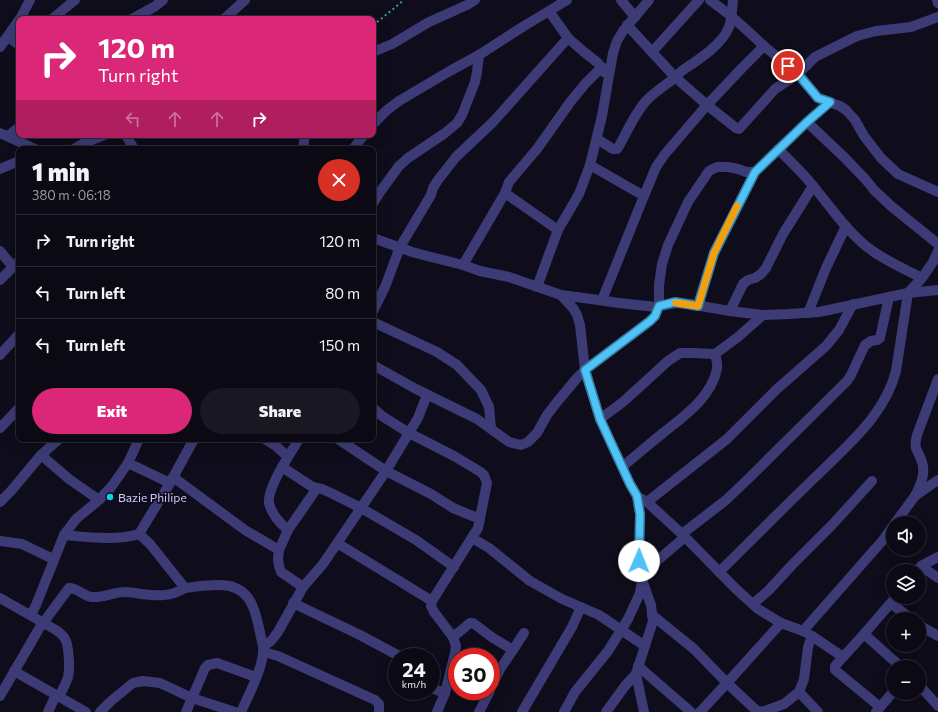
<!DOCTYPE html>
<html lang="en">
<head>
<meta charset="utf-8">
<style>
  :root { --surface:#0b0914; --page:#191722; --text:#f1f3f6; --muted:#9a9aa0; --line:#2b2a34; --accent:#db2777 }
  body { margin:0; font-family:Commissioner,sans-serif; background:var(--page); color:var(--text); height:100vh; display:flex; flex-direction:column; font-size:15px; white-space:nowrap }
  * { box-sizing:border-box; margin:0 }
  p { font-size:13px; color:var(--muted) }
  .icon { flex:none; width:22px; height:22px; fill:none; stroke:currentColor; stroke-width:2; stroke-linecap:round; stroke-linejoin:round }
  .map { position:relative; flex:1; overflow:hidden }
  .details { position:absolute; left:16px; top:146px; width:360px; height:296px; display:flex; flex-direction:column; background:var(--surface); border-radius:8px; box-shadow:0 4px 16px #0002,0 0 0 1px var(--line) }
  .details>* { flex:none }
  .top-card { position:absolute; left:16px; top:16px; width:360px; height:122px; border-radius:8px; box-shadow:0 4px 16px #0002,0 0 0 1px var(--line); background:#db2777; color:#fff; overflow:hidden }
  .fabs { position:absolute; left:886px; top:516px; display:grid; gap:8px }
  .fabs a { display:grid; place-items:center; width:40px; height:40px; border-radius:50%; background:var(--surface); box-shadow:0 4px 16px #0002,0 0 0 1px var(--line); font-size:20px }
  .speed { position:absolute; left:388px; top:648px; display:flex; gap:8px; font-size:20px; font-weight:700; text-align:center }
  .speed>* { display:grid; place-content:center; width:52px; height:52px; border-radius:50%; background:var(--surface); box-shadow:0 4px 16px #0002,0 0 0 1px var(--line); line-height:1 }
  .speed small { font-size:10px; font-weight:400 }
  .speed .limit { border:6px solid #d22; background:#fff; color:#111 }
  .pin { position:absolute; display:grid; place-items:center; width:34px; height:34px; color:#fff; margin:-17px; border:2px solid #fff; border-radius:50%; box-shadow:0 1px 4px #0007 }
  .me { position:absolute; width:44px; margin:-22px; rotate:1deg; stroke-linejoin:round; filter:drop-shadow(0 0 3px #0008) }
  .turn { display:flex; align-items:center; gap:14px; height:84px; padding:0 16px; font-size:18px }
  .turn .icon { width:52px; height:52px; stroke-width:2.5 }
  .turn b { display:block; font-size:28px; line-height:34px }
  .lanes { display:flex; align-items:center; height:38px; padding:0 16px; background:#0003; justify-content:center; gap:20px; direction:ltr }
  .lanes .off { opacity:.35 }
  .round { display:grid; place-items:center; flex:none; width:42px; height:42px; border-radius:21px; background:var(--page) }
  .summary { display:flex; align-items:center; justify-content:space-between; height:68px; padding:0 16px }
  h1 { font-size:24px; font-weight:800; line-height:30px }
  .action { display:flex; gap:8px; margin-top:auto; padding:8px 16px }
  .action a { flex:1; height:46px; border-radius:24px; background:var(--accent); color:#fff; font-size:16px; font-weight:800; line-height:46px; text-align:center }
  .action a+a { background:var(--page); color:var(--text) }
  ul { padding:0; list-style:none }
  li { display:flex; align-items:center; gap:12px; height:52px; padding:0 16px; border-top:1px solid var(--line) }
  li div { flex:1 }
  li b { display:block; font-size:15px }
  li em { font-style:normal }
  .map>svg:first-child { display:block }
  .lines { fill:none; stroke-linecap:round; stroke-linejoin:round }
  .path { stroke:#35a49c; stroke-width:2; stroke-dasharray:2 3; stroke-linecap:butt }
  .street { stroke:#3c3b76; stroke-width:10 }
  .route-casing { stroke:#337fa1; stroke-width:10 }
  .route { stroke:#4fc3f7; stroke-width:7 }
  .slow { stroke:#f59e0b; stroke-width:7 }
  .poi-dot { fill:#11cee0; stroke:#0f0c1b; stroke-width:1.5 }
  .labels { text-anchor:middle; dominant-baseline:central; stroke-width:3.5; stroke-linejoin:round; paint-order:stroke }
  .poi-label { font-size:12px; fill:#cfcafb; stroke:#0f0c1b; text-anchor:start }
</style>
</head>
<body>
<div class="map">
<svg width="938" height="712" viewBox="0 0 938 712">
  <rect width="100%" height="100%" fill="#0f0c1b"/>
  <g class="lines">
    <!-- path -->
    <polyline class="path" points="373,25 381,19 404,0"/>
    <!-- street -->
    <g class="street">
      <polyline points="621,0 635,17"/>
      <polyline points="710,0 731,16 750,33 764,46 798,74 818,98 840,106 846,110 855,120 864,136 881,158 898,174 938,192"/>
      <polyline points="937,0 938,3"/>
      <polyline points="20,19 30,0"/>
      <polyline points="52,19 75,0"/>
      <polyline points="132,19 154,7 163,0"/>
      <polyline points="224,19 245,0"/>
      <polyline points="627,25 675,77 707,105 736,128 739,129 775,89 798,74 815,57 857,36 876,31 911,27 938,17"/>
      <polyline points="8,37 19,45"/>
      <polyline points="568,38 584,52 598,63 604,72"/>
      <polyline points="0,47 19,20"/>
      <polyline points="373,52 392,44 429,22 467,5 475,0"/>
      <polyline points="652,52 699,0"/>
      <polyline points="807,122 845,158 866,180 874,190 891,206 938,244"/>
      <polyline points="373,124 387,110 399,101 448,72 479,55 524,26 549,11"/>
      <polyline points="0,133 35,149"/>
      <polyline points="126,135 134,149"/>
      <polyline points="8,136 19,127"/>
      <path d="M 597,139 L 613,149 L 617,149 L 619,146 C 627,132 635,113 646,101 C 653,93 663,87 672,80 C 676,77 679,73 683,70 C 698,60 722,45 729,27 C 732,19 732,9 733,0"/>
      <polyline points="74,149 84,143 104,135"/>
      <polyline points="303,149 305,135"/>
      <polyline points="353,149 364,135"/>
      <path d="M 778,149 C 790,161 803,173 814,187 C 832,209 850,236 874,252 C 889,262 906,270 922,278"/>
      <polyline points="590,165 644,196 602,300"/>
      <polyline points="0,169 19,161"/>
      <polyline points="505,193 558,230"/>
      <polyline points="644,196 656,167 665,154 707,105 742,68 764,46"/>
      <polyline points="373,203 380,192 399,166 408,158 445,133 457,123 462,115 475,82 477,72 479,55"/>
      <polyline points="373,238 412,252 431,257 463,265 480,271 509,277 561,295 591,299 619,303 647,306 656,307 675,303 689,304 730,311 763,315 789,314 819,312 908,293 938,290"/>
      <polyline points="0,251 13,267"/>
      <polyline points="463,265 505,193 509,182 537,149 571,101 585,84 602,67"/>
      <polyline points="0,280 19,261"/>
      <polyline points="537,287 558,230 579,194 590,165 602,116 613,53 617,41 623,31 649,0"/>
      <polyline points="561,295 573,308 577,315 580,325 585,370 600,419 630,484 637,496 640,514 639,561 642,580 651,605 653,621 636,674 644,712"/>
      <polyline points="698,305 714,253 755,172 807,122 830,102"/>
      <polyline points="373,311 385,287 400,247 431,195 433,188 438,180 456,157 493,122 568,38 549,11 567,0"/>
      <polyline points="730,311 743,284 748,280 755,278 761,274 766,268 783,234 813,186"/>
      <polyline points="808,313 826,268 846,226"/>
      <polyline points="373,322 437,352 457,365 481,390 489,407 491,428"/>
      <polyline points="0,355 19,334"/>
      <polyline points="373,365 416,389 477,419 509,442 521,445 528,442 537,433 547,415 557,402 577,378 585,370 650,321 655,316 659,306 659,285 662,264 668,245 688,202 709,171 717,167 728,167 738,169 746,172 755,172"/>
      <polyline points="373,408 382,416 409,433 454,456 479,471 484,475 487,483 478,528 432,601 431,606 434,612 453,637 456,646 455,653 445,693 437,712"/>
      <polyline points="600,419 623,402 668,361 680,353 692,353 715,354 738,337 763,315"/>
      <polyline points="0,428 19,408"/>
      <polyline points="265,439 276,446 288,457"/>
      <path d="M 299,439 C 291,453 267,487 269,503 C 271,513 280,524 288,530 L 279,550 L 278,559 L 279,566 L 281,572 L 303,587"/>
      <polyline points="338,439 386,471 431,494 453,508 480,519"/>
      <polyline points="41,455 69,479 99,500"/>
      <polyline points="128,463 170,483"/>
      <path d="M 623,466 C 637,455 649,444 663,433 C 684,416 711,398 717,369 C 718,364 716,358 715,354"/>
      <polyline points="282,467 311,486 317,488 322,489 331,493 361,508 416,540 454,567"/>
      <polyline points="173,477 245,530 279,550"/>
      <path d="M 915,496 C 920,486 926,474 922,462 C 918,449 913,451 917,435 L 938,379"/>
      <polyline points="642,499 647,502 682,534 735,588 758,609 781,623 803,631 812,636 843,657"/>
      <polyline points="0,502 11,491 41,455 59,439"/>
      <polyline points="647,502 727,439 777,389 826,346 839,330 853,304"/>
      <polyline points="895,523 915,496 938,480"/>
      <polyline points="288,530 317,488"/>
      <path d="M 139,534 L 150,544 L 185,588 C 211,585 241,577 253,607 C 258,619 260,634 263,646 C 265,665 249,694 241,712"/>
      <polyline points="682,534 726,500 747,480 847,381 851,375 865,345 871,341 877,340 880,338 889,297"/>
      <path d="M 64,535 C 86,537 118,541 139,534 L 170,483 L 194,439"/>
      <polyline points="472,538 489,548 530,581 562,599 599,615 645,646"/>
      <polyline points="0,541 22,544 53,559"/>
      <polyline points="337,543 432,601"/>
      <polyline points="921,566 938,578"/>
      <polyline points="917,571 921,566 938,557"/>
      <path d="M 719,572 C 746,546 772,519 799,493 C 811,481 824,469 836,457 C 862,432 887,406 896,371 L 908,293 L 922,278 L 933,262 L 938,251"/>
      <path d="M 0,598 L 56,630 C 60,633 63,635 65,639 C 69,645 70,669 68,677 C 66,684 62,690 59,697"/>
      <polyline points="293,603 360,635 401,657"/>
      <polyline points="891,603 911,619"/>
      <polyline points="753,604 769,590 792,565 832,525 872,481"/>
      <polyline points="31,615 36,605 64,535 76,519 99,500 112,486 128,463 139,439"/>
      <polyline points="652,615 694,649 727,683 758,712"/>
      <polyline points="919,625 938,636"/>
      <polyline points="803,631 883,540 893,526"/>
      <polyline points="864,634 901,667"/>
      <polyline points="812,636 808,647 804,679 799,692 818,712"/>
      <polyline points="453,637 470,623 473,623 493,638 513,650"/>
      <polyline points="263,646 271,641 278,632 303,587 323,564 386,471 418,418 427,395"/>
      <polyline points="264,652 278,656 375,700 379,704 379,712"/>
      <polyline points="638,666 691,712"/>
      <polyline points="14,671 56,695 48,712"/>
      <polyline points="919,685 938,706"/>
      <polyline points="431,688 445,693"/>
      <polyline points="491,688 500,669 513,650 524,633"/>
      <polyline points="56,695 86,712"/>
      <path d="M 0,696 L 40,627 L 69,588 C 78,588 83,596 92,597 C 103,598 114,592 125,592 C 131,592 136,593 141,594 C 158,596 170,597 185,588"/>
      <polyline points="880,707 835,670 835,666 864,634 896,597"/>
      <polyline points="100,712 111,701 133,683 143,681 160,683 192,698 235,712"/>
      <polyline points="186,712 205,668 208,665 217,663 256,677"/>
      <polyline points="479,712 490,691"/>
      <polyline points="522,712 572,627 581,607"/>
      <polyline points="564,712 575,692 608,651 628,619 640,593 642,580 658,560 685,537"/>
      <polyline points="606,712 625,686 636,674"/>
      <polyline points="700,712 727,683 781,623"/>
      <polyline points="758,712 765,711 784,704 799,692"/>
      <polyline points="876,712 893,692"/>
    </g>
  </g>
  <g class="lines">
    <!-- route casing -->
    <g class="route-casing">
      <polyline id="route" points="639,561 640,514 637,496 630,484 600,419 585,370 650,321 655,316 659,306 675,302 698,306 714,253 755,172 807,122 830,102 818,98 798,74 788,66"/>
    </g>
    <!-- route -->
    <use href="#route" class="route"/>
    <!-- slow -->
    <polyline class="slow" points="676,303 698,306 714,253 737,206"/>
  </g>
  <!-- markers -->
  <circle class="poi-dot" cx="110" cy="497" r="4"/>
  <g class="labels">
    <!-- poi labels -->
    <g class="poi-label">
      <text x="118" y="497">Bazie Philipe</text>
    </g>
  </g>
</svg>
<div class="fabs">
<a><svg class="icon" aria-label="sound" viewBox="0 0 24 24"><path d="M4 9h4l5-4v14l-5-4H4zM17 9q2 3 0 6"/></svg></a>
<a><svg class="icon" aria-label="layers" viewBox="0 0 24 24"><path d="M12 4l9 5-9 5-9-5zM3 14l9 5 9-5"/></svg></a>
<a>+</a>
<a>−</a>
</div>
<div class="speed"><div>24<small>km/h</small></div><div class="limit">30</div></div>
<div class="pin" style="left:788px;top:66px;background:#d93025"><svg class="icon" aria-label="arrive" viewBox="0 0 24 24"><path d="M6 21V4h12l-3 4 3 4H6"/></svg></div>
<svg class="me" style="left:639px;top:561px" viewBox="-20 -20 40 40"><circle r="19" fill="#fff"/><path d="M0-13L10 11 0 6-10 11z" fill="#4fc3f7"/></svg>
<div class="top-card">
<div class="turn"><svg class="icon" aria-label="right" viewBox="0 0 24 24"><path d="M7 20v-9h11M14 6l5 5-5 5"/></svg><div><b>120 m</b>Turn right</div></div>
<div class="lanes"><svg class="icon off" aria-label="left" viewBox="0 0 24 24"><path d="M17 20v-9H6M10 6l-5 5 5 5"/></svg><svg class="icon off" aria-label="ahead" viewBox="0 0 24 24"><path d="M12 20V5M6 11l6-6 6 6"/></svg><svg class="icon off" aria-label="ahead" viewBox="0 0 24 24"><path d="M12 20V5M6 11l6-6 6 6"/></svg><svg class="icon" aria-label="right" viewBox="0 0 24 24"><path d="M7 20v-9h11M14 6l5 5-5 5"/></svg></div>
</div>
<section class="details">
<div class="summary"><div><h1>1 min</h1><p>380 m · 06:18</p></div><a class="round" style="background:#d93025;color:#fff"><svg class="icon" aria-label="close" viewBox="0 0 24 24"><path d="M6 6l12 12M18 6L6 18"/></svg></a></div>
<ul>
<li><svg class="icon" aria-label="right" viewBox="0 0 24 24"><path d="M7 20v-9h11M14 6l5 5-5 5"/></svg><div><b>Turn right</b></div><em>120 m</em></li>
<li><svg class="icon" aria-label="left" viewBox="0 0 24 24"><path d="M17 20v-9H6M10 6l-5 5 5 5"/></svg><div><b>Turn left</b></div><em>80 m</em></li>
<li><svg class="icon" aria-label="left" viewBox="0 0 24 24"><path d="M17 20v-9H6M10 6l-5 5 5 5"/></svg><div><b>Turn left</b></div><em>150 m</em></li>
</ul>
<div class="action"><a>Exit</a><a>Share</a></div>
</section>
</div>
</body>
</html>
